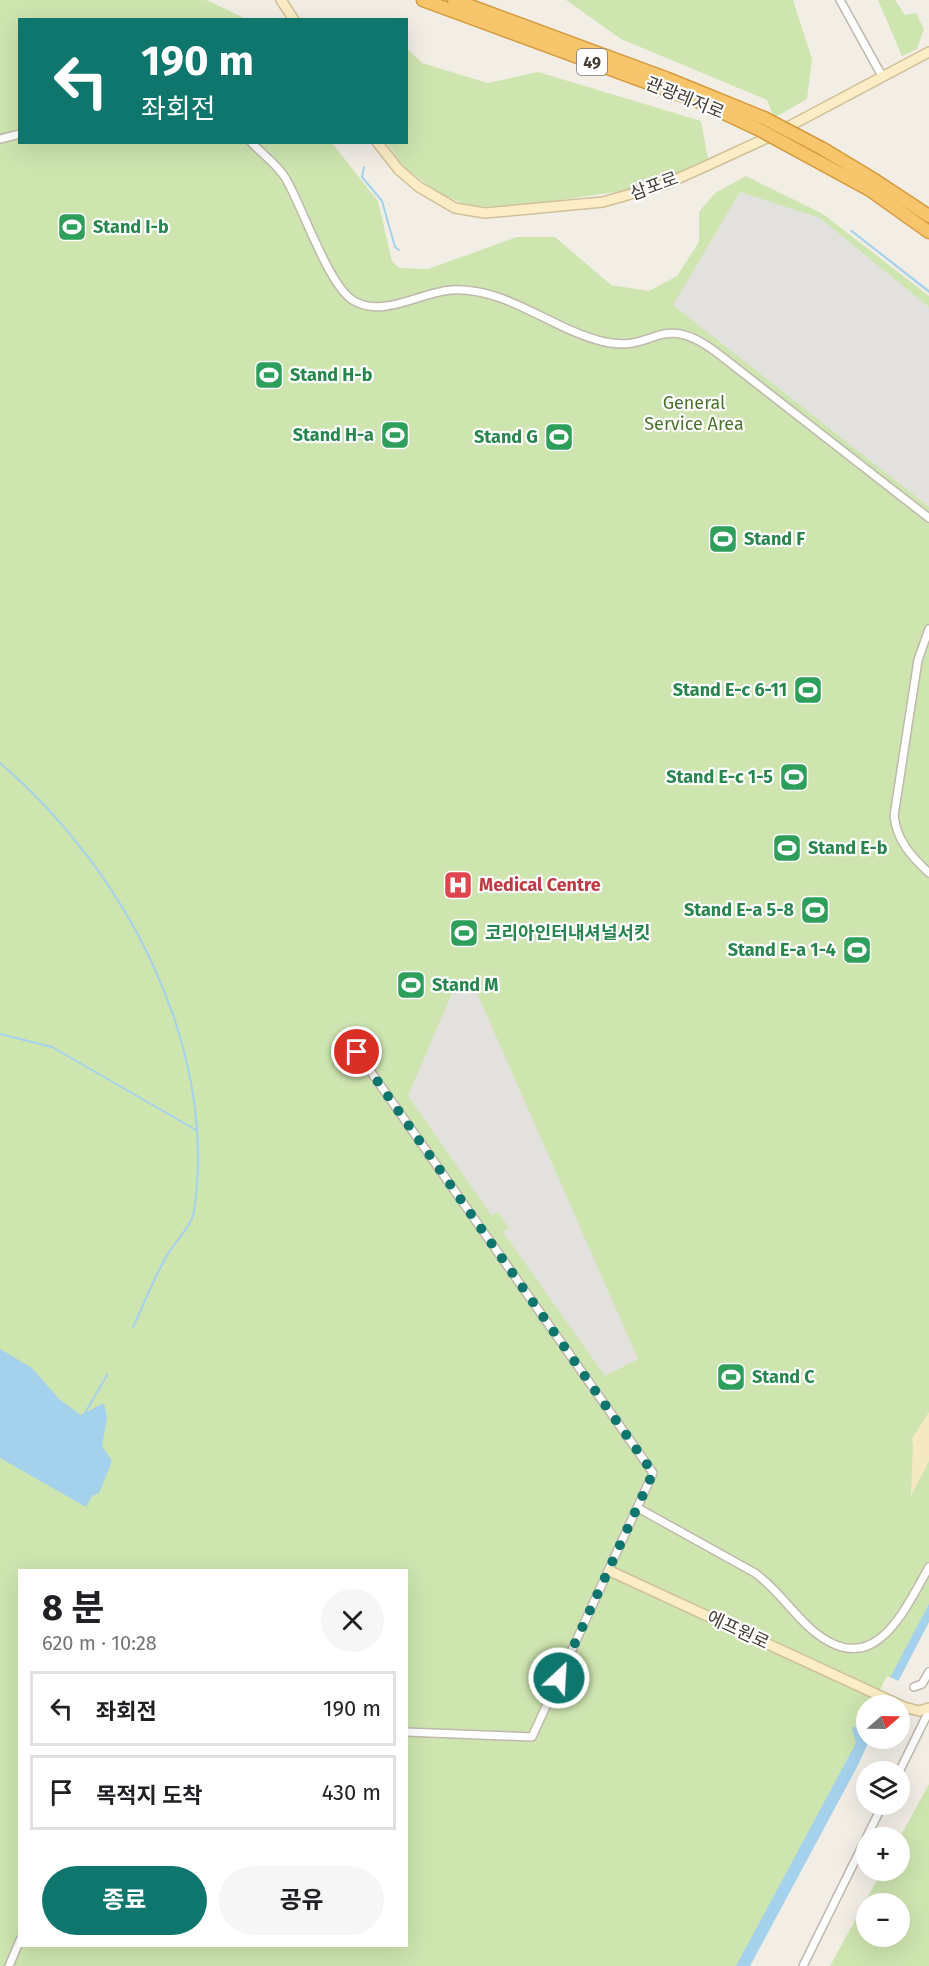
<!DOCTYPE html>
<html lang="ko">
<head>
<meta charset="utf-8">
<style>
  :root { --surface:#fff; --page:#f6f6f6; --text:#202124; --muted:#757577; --line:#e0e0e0; --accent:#0f766e }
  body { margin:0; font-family:"Fira Sans","Noto Sans KR",sans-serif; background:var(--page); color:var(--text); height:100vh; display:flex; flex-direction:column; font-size:22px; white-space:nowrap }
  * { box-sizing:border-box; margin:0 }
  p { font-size:20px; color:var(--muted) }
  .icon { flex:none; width:33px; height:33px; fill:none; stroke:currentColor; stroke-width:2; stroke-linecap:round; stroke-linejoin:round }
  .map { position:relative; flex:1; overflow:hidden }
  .panel { position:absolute; left:18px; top:1569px; width:390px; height:378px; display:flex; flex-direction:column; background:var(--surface); border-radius:0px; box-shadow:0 6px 24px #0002 }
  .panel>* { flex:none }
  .top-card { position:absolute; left:18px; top:18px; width:390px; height:126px; border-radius:0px; box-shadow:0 6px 24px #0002; background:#0f766e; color:#fff; overflow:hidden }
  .needle { width:39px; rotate:70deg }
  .fabs { position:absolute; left:856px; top:1695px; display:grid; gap:12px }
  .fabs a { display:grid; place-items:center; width:54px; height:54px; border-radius:50%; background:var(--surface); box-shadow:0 6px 24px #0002; font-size:30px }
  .pin { position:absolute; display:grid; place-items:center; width:51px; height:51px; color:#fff; margin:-26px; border:3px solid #fff; border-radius:50%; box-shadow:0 2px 6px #0007 }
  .me { position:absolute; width:66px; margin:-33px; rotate:25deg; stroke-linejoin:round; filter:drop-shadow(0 0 4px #0008) }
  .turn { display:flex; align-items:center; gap:21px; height:126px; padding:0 24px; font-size:27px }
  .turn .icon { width:78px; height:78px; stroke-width:2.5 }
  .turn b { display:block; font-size:42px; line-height:51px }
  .round { display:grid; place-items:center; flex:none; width:63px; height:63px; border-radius:32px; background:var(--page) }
  .summary { display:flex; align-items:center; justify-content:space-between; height:102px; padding:0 24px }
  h1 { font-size:36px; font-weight:700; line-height:45px }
  .cta { display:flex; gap:12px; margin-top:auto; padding:12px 24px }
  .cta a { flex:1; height:69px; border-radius:36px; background:var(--accent); color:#fff; font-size:24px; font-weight:700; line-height:69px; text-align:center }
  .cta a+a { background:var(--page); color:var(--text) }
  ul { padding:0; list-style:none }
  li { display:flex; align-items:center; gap:18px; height:75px; margin:0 12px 9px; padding:0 12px; border:3px solid var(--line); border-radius:0px }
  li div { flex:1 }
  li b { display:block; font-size:22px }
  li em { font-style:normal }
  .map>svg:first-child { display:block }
  .green { fill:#cee5b0; fill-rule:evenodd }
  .sand { fill:#f5e9c3 }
  .parking { fill:#e3e1de }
  .water { fill:#a4d1ec }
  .pier { fill:#f2eee6 }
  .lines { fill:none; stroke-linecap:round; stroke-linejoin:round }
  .stream { stroke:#a4d1ec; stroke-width:2 }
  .street-casing { stroke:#c0b8ac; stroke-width:10 }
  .secondary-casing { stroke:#d0c097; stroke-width:12 }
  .highway-casing { stroke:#d5993c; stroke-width:15 }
  .street { stroke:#fff; stroke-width:7 }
  .secondary { stroke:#fcedc6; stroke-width:9 }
  .highway { stroke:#f7c56c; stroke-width:12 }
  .highway-bridge-casing { stroke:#d5993c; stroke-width:15; stroke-linecap:butt }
  .highway-bridge { stroke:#f7c56c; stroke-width:12 }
  .route { stroke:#0f766e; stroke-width:10; stroke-dasharray:0 18 }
  .labels { text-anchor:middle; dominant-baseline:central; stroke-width:4.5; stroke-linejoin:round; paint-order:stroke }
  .shield { fill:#fff; stroke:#7c7872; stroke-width:1.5 }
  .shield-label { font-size:16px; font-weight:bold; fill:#443e35 }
  .street-label { font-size:18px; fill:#443e35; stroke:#fff }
  .leisure-label { font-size:18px; font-weight:bold; fill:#27864d; stroke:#fff; text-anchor:start }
  .park-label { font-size:18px; fill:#49732c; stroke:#fff }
  .health-label { font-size:18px; font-weight:bold; fill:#be3a42; stroke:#fff; text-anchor:start }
</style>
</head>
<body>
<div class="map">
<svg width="929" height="1966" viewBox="0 0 929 1966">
  <rect width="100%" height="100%" fill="#f2eee6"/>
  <!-- green -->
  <g class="green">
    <path d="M 0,0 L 207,0 L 246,19 L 20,20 L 20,142 L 332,143 L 378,201 L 392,261 L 399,268 L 428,269 L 517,237 L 555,237 L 611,285 L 649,291 L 677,276 L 699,242 L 699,212 L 715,193 L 746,176 L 823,214 L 929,296 L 929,1614 L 880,1705 L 867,1706 L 867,1730 L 742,1966 L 0,1966 ZM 20,1570 L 406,1570 L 406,1946 L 20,1946 Z"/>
    <polygon points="566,0 793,0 812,59 807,99 774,118 767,100 621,39"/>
    <polygon points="878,0 895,0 905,15 916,13 924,29 917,49 902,56"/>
    <polygon points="407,48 422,63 488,83 538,72 701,121 708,159 665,179 623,191 510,207 470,206 440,194 405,168 387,143 406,142"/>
    <path d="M 929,1784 L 929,1966 L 830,1966 L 882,1871 L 900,1870 L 900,1837 ZM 867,1904 L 900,1904 L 900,1936 L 867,1936 Z"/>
  </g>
  <!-- sand -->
  <polygon class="sand" points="929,1412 929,1461 911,1496 913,1443 911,1440"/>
  <!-- parking -->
  <g class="parking">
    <polygon points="740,192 820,218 929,307 929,507 673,305"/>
    <polygon points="457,981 468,986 473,984 638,1359 605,1376 503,1232 509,1228 498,1212 492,1216 408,1096"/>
  </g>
  <!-- water -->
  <g class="water">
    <polygon points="852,230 929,290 929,293 850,231"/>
    <polygon points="0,1349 32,1368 60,1400 81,1415 104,1403 107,1417 102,1446 112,1461 99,1493 92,1496 86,1507 0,1458"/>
    <polygon points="929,1604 929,1622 886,1705 875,1706"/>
    <polygon points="867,1721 867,1738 870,1739 857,1767 750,1966 736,1966 856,1743 852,1729 854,1726 863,1729"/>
  </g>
  <!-- pier -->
  <polygon class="pier" points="887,1676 901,1682 889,1706 872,1706"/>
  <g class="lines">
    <!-- stream -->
    <g class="stream">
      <polyline points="364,167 362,177 382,201 395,247 399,250"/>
      <path d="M 0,763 C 123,868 219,1045 194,1211 C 192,1227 173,1243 166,1257 C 153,1280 144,1304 133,1327"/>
      <polyline points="0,1034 52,1047 196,1130"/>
      <polyline points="85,1413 107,1375"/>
    </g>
    <!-- street casing -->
    <g class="street-casing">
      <g id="street">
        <polyline points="840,0 882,76"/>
        <polyline points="0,139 20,134"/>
        <path d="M 251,142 C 262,154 278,165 286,179 C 302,206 329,287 354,301 C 384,318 421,292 451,290 C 508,287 552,330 605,342 C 656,353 660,310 716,352 L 929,518"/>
        <path d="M 929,629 L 918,660 L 894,816 C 897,841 911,856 929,873"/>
        <polyline points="357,1052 653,1473 532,1737 406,1732"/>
        <path d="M 638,1508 L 755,1573 C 777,1589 791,1611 811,1629 C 873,1683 903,1613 929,1567"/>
        <polyline points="914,1687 922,1684 929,1672"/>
        <polyline points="899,1772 929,1711"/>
        <polyline points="9,1966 20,1940"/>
        <polyline points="803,1966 883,1804"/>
      </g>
    </g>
    <!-- secondary casing -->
    <g class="secondary-casing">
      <g id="secondary">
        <polyline points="281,0 294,20"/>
        <polyline points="377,142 399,170 419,187 455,208 485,213 603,202 666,184 706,166 769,137 929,52"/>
        <polyline points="610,1571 904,1707 919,1711 929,1708"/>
      </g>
    </g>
    <!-- highway casing -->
    <g class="highway-casing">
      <g id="highway">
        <polyline points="423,0 700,102 758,129"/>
        <polyline points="454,0 668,79 764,118"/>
        <polyline points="876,181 929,216"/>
        <polyline points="870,190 929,232"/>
      </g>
    </g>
    <!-- street -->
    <use href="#street" class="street"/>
    <!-- secondary -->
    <use href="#secondary" class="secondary"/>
    <!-- highway -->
    <use href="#highway" class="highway"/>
    <!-- highway-bridge casing -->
    <g class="highway-bridge-casing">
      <g id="highway-bridge">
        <polyline points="764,118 823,149 876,181"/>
        <polyline points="758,129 870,190"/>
      </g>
    </g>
    <!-- highway-bridge -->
    <use href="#highway-bridge" class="highway-bridge"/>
  </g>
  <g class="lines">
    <!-- route -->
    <polyline class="route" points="357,1052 653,1473 559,1678"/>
  </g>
  <!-- icons -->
  <defs>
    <g id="stadium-square" transform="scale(1.5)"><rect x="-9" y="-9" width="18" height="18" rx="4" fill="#2e9e5b" stroke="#fff"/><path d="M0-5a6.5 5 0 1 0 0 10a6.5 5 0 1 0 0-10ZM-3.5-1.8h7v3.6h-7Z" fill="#fff"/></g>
    <g id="hospital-square" transform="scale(1.5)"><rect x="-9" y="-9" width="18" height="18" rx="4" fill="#e0444e" stroke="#fff"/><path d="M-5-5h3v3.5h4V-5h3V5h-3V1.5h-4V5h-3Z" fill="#fff"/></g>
  </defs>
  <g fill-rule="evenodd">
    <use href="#stadium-square" x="72" y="227"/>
    <use href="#stadium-square" x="269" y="375"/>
    <use href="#stadium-square" x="395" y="435"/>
    <use href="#stadium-square" x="559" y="437"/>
    <use href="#stadium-square" x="723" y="539"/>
    <use href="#stadium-square" x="808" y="690"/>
    <use href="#stadium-square" x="794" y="777"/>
    <use href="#stadium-square" x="787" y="848"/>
    <use href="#hospital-square" x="458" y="885"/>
    <use href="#stadium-square" x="815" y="910"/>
    <use href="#stadium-square" x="464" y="933"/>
    <use href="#stadium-square" x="857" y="950"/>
    <use href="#stadium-square" x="411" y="985"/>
    <use href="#stadium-square" x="731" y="1377"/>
  </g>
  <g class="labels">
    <!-- shield labels -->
    <rect class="shield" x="577" y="49" width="30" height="26" rx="4.5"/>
    <g class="shield-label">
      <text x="592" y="62">49</text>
    </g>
    <!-- street labels -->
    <g class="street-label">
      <text transform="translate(685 98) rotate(22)">관광레저로</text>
      <text transform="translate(654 186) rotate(-20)">삼포로</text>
      <text transform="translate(738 1630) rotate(25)">에프원로</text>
    </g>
    <!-- leisure labels -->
    <g class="leisure-label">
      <text x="93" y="227">Stand I-b</text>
      <text x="290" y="375">Stand H-b</text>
      <text x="374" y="435" text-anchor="end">Stand H-a</text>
      <text x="538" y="437" text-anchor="end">Stand G</text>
      <text x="744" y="539">Stand F</text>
      <text x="787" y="690" text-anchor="end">Stand E-c 6-11</text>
      <text x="773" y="777" text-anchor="end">Stand E-c 1-5</text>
      <text x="808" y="848">Stand E-b</text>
      <text x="794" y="910" text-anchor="end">Stand E-a 5-8</text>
      <text x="485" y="933">코리아인터내셔널서킷</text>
      <text x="836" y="950" text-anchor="end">Stand E-a 1-4</text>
      <text x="432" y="985">Stand M</text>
      <text x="752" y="1377">Stand C</text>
    </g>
    <!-- park labels -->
    <g class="park-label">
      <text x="694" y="403">General<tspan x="694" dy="21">Service Area</tspan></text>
    </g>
    <!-- health labels -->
    <g class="health-label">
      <text x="479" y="885">Medical Centre</text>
    </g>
  </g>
</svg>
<div class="fabs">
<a><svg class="needle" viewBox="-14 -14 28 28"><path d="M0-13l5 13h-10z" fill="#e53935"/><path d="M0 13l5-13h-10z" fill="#757577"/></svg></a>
<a><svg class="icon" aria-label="layers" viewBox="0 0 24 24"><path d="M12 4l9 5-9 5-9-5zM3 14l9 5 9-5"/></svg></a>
<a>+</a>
<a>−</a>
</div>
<div class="pin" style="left:357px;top:1052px;background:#d93025"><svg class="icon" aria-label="arrive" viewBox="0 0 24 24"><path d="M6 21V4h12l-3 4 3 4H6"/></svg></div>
<svg class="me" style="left:559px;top:1678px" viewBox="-20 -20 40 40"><circle r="17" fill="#0f766e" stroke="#fff" stroke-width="3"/><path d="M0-11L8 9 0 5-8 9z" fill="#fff"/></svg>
<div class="top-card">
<div class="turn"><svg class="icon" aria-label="left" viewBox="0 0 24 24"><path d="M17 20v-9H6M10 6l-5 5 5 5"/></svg><div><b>190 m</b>좌회전</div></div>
</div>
<section class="panel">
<div class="summary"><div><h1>8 분</h1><p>620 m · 10:28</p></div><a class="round"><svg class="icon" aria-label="close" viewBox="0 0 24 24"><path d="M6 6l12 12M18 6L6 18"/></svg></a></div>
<ul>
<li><svg class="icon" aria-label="left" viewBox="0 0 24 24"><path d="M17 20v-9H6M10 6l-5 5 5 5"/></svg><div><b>좌회전</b></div><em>190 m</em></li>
<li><svg class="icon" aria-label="arrive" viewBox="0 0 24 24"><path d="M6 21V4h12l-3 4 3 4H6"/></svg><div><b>목적지 도착</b></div><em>430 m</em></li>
</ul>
<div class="cta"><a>종료</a><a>공유</a></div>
</section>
</div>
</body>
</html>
